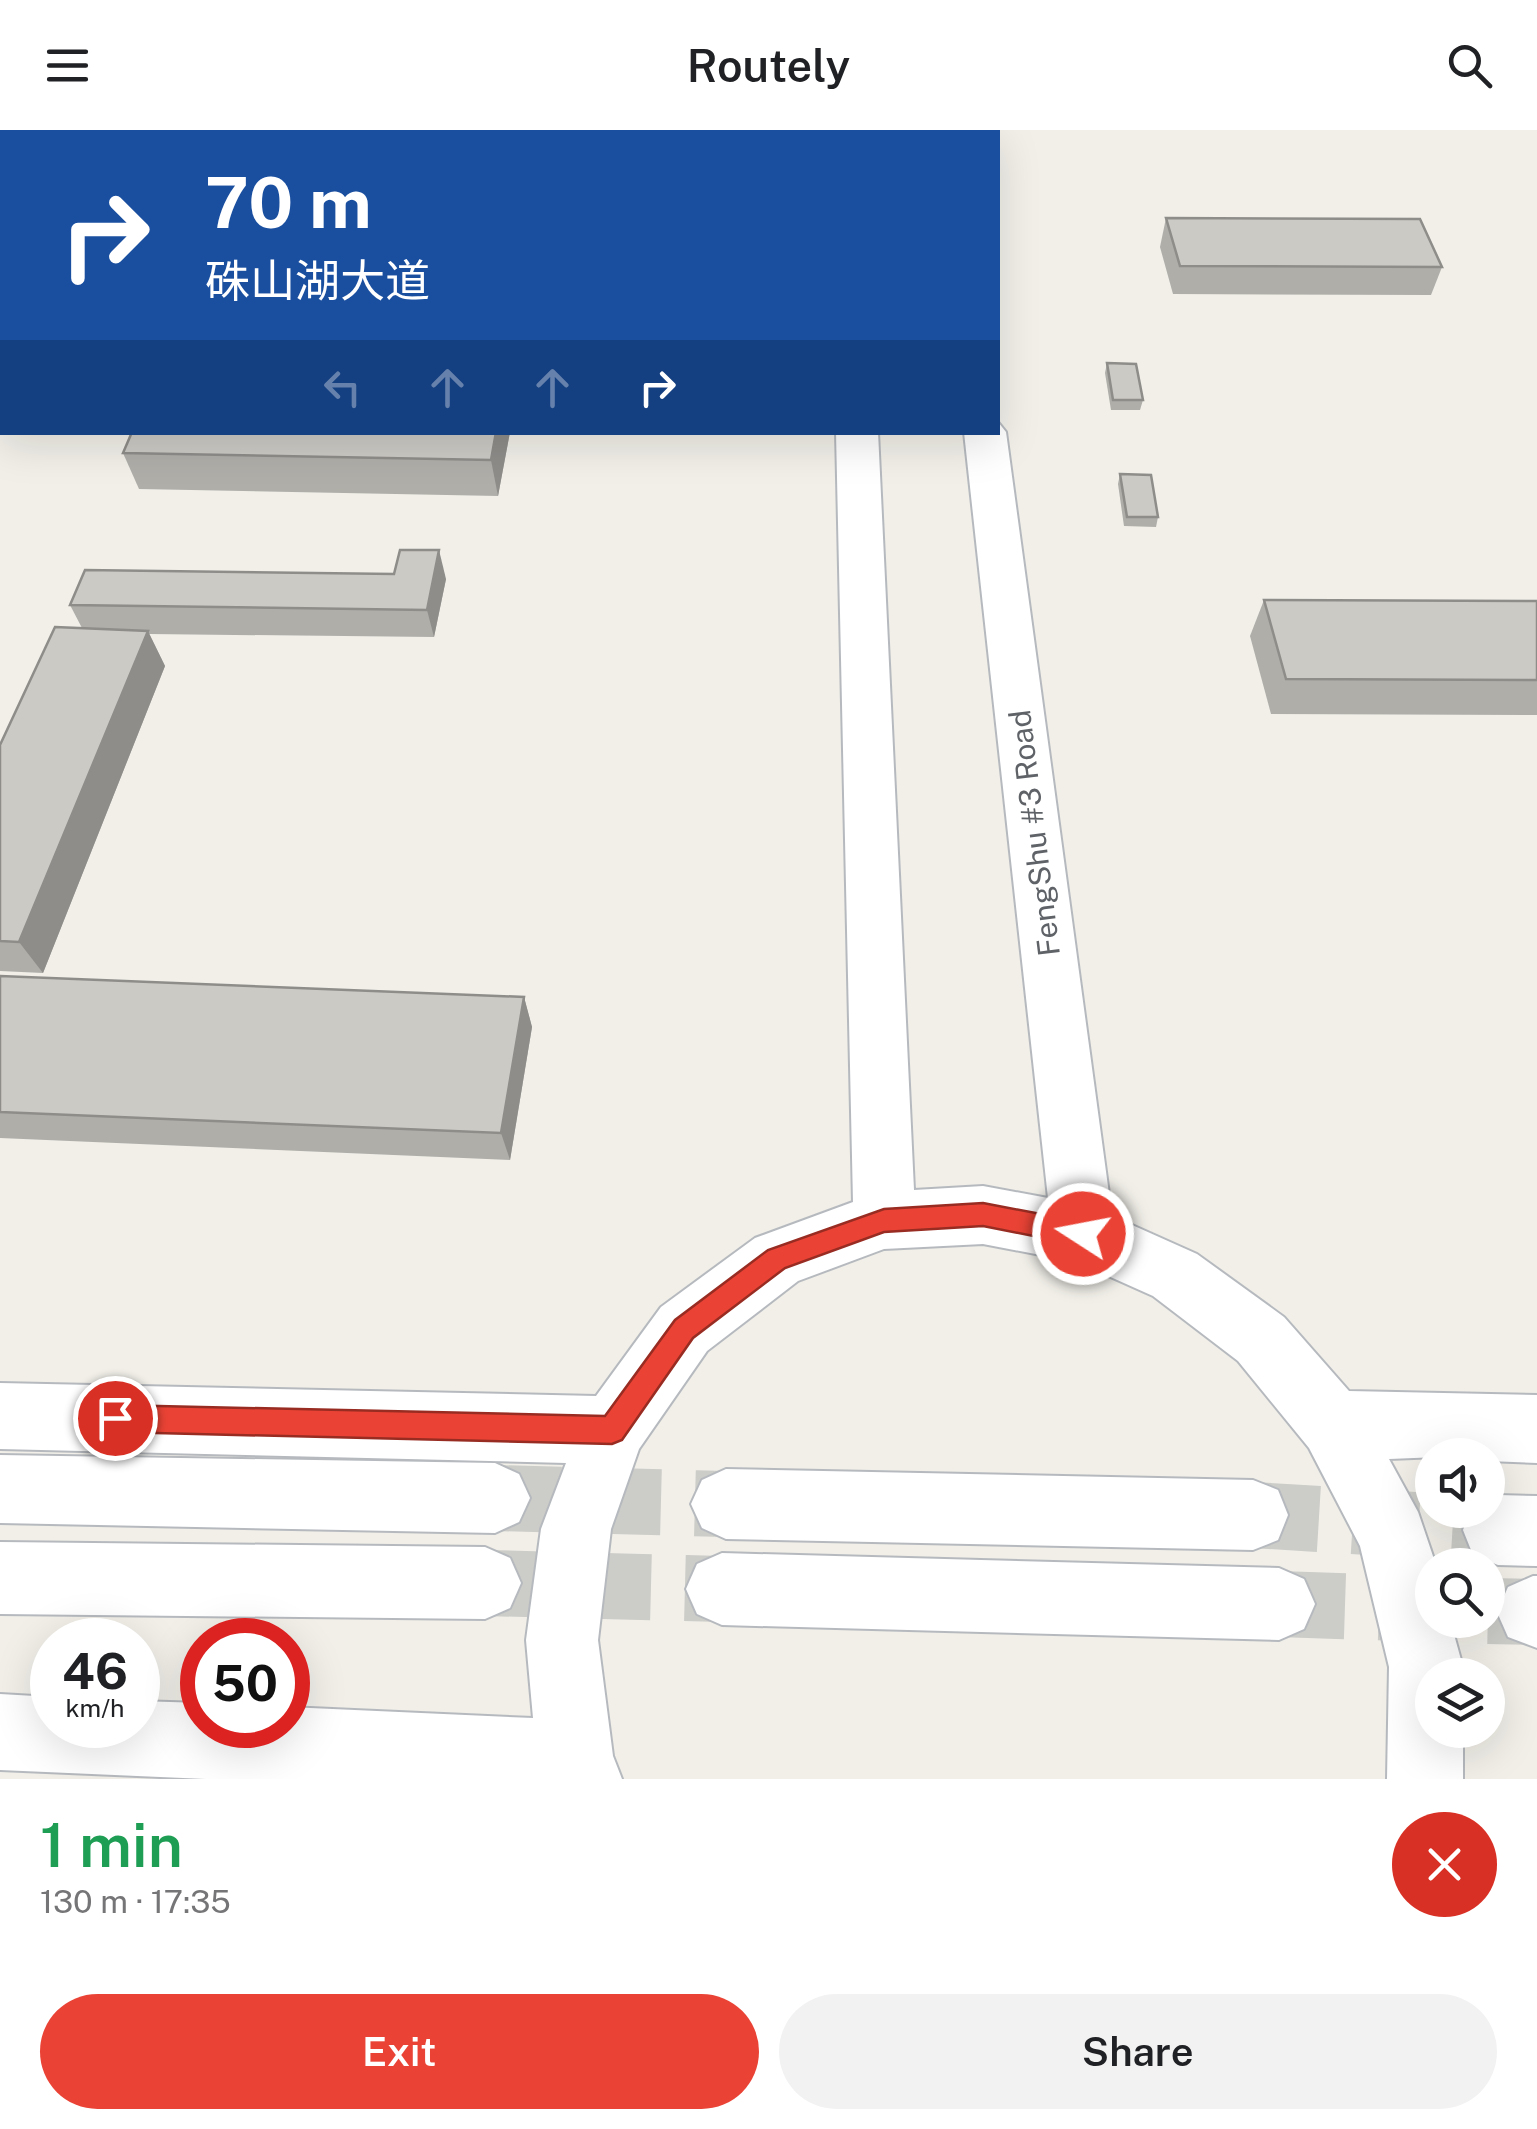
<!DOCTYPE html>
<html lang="en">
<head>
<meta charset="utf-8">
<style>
  :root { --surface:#fff; --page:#f2f2f2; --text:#202124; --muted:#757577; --accent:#ea4335 }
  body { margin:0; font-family:"Public Sans","Noto Sans SC",sans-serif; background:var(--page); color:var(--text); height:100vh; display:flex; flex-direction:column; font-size:38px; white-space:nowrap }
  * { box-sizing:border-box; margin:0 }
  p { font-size:32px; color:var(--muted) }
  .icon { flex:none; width:55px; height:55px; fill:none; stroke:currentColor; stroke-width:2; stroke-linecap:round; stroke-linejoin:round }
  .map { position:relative; height:1649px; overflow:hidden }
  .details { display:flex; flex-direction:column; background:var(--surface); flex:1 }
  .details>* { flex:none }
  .top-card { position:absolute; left:0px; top:0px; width:1000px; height:305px; box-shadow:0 10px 40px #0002; background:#1a4fa0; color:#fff; overflow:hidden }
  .controls { position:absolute; left:1415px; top:1308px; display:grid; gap:20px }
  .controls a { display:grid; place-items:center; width:90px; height:90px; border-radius:50%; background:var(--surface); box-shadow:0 10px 40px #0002; font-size:50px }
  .speed { position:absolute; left:30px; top:1488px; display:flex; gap:20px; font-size:50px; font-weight:700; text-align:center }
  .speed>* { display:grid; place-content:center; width:130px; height:130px; border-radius:50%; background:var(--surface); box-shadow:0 10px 40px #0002; line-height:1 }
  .speed small { font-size:25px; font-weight:400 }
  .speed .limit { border:15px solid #d22; background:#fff; color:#111 }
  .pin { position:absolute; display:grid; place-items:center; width:85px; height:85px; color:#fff; margin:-42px; border:5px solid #fff; border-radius:50%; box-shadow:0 2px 10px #0007 }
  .me { position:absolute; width:110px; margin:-55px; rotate:281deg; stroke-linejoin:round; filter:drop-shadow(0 0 8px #0008) }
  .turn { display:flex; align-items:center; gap:35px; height:210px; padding:0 40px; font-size:45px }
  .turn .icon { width:130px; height:130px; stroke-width:2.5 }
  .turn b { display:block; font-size:70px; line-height:85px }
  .lanes { display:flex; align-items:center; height:95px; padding:0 40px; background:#0003; justify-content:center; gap:50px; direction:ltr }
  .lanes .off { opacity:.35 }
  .round { display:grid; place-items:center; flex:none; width:105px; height:105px; border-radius:52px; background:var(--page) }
  .overview { display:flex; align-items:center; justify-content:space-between; height:170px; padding:0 40px }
  h1 { font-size:60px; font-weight:600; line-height:75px; color:#1e9e55 }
  .cta { display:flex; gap:20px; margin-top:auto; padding:20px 40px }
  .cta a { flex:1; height:115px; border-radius:60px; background:var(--accent); color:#fff; font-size:40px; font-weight:600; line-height:115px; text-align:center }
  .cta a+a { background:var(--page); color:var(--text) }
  header { display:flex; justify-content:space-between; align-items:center; height:130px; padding:0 40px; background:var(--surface); font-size:45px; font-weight:600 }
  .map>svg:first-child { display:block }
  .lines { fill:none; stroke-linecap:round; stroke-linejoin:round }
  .secondary-tunnel { stroke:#ccccc8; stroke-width:66; stroke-dasharray:66 34; stroke-linecap:butt }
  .secondary-casing { stroke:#b6babf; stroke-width:4 }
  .secondary { fill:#fff; fill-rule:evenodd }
  .wall { fill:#afaea9 }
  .shaded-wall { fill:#8f8d8a }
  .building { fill:#cccac5; stroke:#8f8d8a; stroke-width:2.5 }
  .route { fill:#ea4335; stroke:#982c22; stroke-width:2.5 }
  .labels { text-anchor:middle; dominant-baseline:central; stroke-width:8; stroke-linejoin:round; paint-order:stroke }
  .street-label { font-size:30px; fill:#5f6368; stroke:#fff }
</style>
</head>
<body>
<header><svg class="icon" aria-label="menu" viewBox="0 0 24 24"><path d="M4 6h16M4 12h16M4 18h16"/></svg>Routely<svg class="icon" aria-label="search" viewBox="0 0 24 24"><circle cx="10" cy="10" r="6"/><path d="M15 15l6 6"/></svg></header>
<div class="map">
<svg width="1537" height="1649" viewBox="0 0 1537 1649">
  <rect width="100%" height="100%" fill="#f1efe8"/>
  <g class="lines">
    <!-- secondary-tunnel -->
    <g class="secondary-tunnel">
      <polyline points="495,1368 726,1374"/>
      <polyline points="1253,1385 1498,1400"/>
      <polyline points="485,1453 722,1459"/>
      <polyline points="1279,1474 1432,1479"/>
      <polyline points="1488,1481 1533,1482"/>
    </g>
    <!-- secondary casing -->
    <g class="secondary-casing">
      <g id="secondary">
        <polygon points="829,0 863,0 864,2 830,2"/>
        <rect x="931" y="0" width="34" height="2"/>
        <polygon points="998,292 1006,302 1112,1086 1197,1124 1284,1187 1349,1261 1537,1265 1537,1333 1488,1331 1488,1325 1389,1329 1418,1382 1436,1435 1432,1435 1432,1490 1450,1490 1463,1537 1463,1545 1432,1545 1432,1600 1463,1600 1463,1649 1387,1649 1389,1537 1360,1416 1309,1318 1238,1231 1153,1166 1077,1132 983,1114 884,1119 798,1151 707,1221 639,1319 611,1399 598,1510 613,1626 622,1649 206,1649 0,1640 0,1564 52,1567 52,1595 138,1595 138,1571 202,1573 202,1595 288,1595 288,1577 533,1588 526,1510 541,1399 566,1333 0,1319 0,1253 596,1266 661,1177 755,1108 853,1072 836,302 878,302 914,1060 983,1056 1048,1068 964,302 998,302"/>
        <polygon points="0,1325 495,1333 519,1344 530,1368 519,1392 495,1403 0,1393"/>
        <polygon points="726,1339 1253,1350 1278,1360 1288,1385 1278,1410 1253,1420 726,1409 702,1398 691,1374 702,1350"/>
        <polygon points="1498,1365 1537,1366 1537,1436 1498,1435 1473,1425 1463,1400 1471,1380 1488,1380 1488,1369"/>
        <polygon points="0,1412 485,1417 510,1428 521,1453 510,1478 485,1489 0,1484"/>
        <polygon points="722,1423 1279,1438 1304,1449 1315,1474 1304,1499 1279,1510 722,1495 697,1484 686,1459 697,1434"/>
        <polygon points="1533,1446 1537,1446 1537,1518 1508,1507 1497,1482 1508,1457"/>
      </g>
    </g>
    <!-- secondary -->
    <use href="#secondary" class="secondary"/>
  </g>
  <!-- wall -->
  <g class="wall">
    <polygon points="0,0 154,0 153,2 0,1"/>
    <rect x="0" y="87" width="2" height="129"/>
    <polygon points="1166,88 1442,137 1431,165 1173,164 1160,117"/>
    <polygon points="1107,233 1143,270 1140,280 1111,280 1105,243"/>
    <polygon points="510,302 498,366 139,359 123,323"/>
    <polygon points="1120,344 1158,387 1156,397 1124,396 1118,354"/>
    <polygon points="446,449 434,507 149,504 165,536 43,843 0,841 0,615 82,498 70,475"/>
    <polygon points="1264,470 1537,471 1537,585 1271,584 1250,506"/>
    <polygon points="0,846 524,867 532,897 510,1030 0,1008"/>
  </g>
  <!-- shaded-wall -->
  <g class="shaded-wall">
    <polygon points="496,302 510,302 498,366 491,330"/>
    <polygon points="439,420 446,449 434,507 427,480"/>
    <polygon points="148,501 165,536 43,843 19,812"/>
    <polygon points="524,867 532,897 510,1030 501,1003"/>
  </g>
  <!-- building -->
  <g class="building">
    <polygon points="0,87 2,87 2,174 0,178"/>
    <polygon points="1166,88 1420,89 1442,137 1180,136"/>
    <polygon points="1107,233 1136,234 1143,270 1113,270"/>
    <polygon points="132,302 496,302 491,330 123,323"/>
    <polygon points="1120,344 1151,345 1158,387 1127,387"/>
    <polygon points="400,420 439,420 427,480 70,475 85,440 394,444"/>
    <polygon points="1264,470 1537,471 1537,550 1286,549"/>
    <polygon points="55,497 148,501 19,812 0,811 0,615"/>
    <polygon points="0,846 524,867 501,1003 0,982"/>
  </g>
  <!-- route -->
  <polygon class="route" points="983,1073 1083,1092 1092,1095 1096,1104 1092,1112 1083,1116 983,1096 884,1102 785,1138 693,1208 622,1310 612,1314 115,1302 105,1298 101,1288 105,1279 115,1275 605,1286 675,1190 768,1120 884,1079"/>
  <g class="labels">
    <!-- street labels -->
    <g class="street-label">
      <text transform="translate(1034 703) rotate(-97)">FengShu #3 Road</text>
    </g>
  </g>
</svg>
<div class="controls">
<a><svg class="icon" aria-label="sound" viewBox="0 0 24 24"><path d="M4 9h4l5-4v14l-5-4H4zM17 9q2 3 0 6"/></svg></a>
<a><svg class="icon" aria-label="search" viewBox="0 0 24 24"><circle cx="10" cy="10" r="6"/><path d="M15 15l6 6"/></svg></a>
<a><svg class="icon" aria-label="layers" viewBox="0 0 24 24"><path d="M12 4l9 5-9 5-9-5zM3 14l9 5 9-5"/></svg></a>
</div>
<div class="speed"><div>46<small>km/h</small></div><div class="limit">50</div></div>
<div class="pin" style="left:115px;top:1288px;background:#d93025"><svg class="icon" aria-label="arrive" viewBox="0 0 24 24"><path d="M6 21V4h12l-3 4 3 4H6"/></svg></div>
<svg class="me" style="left:1083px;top:1104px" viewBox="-20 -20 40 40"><circle r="17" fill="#ea4335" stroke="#fff" stroke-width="3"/><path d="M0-11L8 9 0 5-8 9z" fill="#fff"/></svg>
<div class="top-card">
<div class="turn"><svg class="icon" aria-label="right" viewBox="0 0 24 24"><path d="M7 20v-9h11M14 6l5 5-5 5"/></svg><div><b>70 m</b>硃山湖大道</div></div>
<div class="lanes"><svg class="icon off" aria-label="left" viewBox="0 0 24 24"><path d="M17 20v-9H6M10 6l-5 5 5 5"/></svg><svg class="icon off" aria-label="ahead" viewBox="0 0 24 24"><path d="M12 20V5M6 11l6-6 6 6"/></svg><svg class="icon off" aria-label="ahead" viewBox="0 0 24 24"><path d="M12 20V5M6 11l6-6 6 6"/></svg><svg class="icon" aria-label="right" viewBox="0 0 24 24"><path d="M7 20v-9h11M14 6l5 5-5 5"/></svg></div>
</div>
</div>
<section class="details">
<div class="overview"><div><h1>1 min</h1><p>130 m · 17:35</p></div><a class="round" style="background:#d93025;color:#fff"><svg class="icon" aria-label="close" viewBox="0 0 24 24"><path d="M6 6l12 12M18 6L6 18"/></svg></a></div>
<div class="cta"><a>Exit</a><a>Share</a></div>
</section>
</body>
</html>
